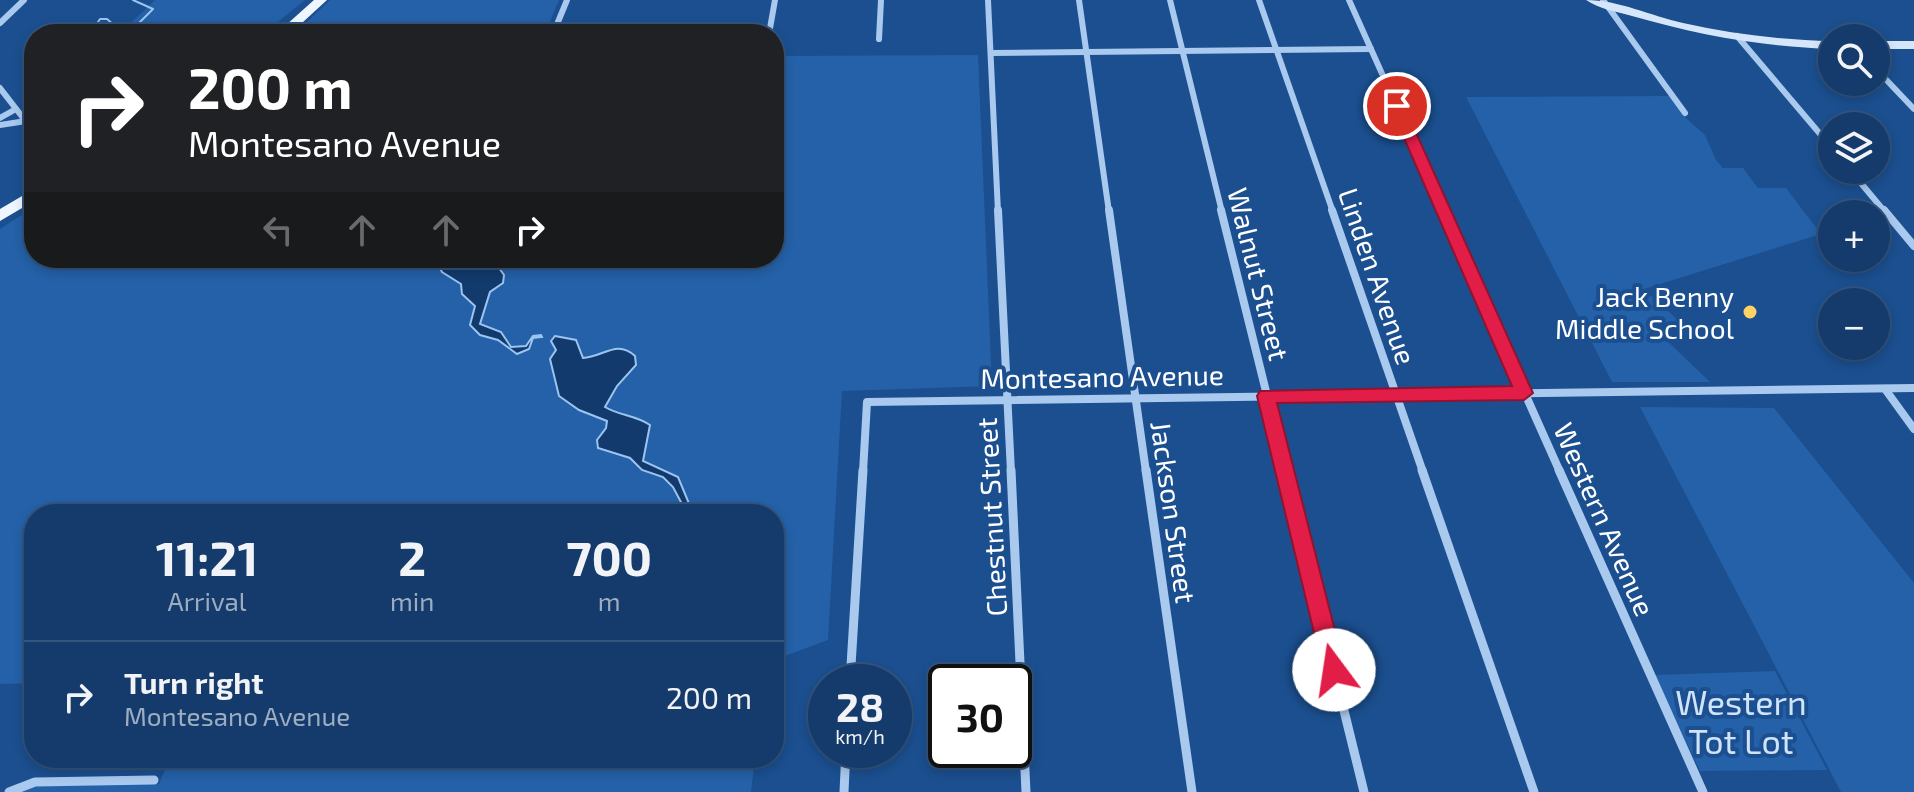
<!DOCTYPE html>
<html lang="en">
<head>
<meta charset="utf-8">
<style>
  :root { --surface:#143b6b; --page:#1d4271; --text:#f1f3f6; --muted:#9dadc1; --line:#33557e }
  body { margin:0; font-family:"Exo 2",sans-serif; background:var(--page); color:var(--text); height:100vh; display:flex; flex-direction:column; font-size:30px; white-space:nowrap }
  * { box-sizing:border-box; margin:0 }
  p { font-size:26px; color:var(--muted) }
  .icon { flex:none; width:44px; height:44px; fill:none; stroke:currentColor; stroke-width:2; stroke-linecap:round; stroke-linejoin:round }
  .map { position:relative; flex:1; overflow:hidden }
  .drawer { position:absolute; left:24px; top:504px; width:760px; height:264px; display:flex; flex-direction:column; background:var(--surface); border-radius:32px; box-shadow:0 4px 12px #0003,0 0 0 2px var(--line) }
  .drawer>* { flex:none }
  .hud { position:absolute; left:24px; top:24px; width:760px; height:244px; border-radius:32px; box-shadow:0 4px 12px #0003,0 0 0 2px var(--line); background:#202124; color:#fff; overflow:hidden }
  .controls { position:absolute; left:1818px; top:24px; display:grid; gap:16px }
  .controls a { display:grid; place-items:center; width:72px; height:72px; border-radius:50%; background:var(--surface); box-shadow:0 4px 12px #0003,0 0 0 2px var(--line); font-size:40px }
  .speed { position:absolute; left:808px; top:664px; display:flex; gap:16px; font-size:40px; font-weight:700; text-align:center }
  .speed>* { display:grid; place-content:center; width:104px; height:104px; border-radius:50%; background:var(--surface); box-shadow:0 4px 12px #0003,0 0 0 2px var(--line); line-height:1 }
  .speed small { font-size:20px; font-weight:400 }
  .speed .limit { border:4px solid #111; border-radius:12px; background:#fff; color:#111 }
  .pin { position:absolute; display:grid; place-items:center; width:68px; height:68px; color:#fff; margin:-34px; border:4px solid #fff; border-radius:50%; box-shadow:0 2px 8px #0007 }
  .me { position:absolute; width:88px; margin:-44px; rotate:346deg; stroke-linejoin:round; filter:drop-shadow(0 0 6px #0008) }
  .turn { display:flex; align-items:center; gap:28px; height:168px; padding:0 32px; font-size:36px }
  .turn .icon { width:104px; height:104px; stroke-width:2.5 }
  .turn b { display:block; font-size:56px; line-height:68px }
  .lanes { display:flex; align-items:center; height:76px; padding:0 32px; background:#0003; justify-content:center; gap:40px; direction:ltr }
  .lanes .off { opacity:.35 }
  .eta { display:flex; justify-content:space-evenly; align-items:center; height:136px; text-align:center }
  .eta b { font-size:48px; font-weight:700; line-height:56px }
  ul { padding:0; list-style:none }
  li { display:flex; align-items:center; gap:24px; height:112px; padding:0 32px; border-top:2px solid var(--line) }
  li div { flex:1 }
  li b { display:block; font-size:30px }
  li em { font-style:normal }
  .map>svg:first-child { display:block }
  .green { fill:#2461a8 }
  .water { fill:#123a6d; stroke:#9cc4f0; stroke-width:2 }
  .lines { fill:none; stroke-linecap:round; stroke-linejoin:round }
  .stream { stroke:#9cc4f0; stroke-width:2 }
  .street-far2 { stroke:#a9c9ee; stroke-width:6 }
  .street-far1 { stroke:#a9c9ee; stroke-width:8 }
  .street { stroke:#a9c9ee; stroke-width:9 }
  .secondary { fill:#d6e6fa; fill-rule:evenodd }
  .primary { fill:#f0f6ff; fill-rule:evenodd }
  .route { fill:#e11d48; stroke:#92132f; stroke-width:2 }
  .poi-dot { fill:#ffd166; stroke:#1b4f8f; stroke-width:3 }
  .labels { text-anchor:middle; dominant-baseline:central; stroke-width:8; stroke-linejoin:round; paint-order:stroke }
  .street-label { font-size:28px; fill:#fff; stroke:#1b4f8f }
  .poi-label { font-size:28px; fill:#fff; stroke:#1b4f8f; text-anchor:end }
  .near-park-label { font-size:34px; fill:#cfe3fa; stroke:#1b4f8f }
</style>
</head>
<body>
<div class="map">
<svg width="1914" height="792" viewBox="0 0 1914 792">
  <rect width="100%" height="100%" fill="#1b4f8f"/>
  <!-- green -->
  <g class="green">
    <polygon points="155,0 305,0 263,34 119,34"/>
    <polygon points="330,0 559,0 545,34 294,34"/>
    <polygon points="978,55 992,386 842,391 828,640 774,660 774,514 34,514 34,683 0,684 0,229 34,207 34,258 774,258 774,56"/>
    <polygon points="1669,96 1687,119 1705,135 1716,160 1723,168 1743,168 1758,188 1786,188 1821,234 1644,289 1681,323 1658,332 1710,382 1612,382 1466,97"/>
    <polygon points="1640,407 1774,408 1914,583 1914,792 1841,792"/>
    <polygon points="1775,671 1827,770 1700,771 1654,675"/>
    <polygon points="170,758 755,758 751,792 19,792 38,786 159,784"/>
  </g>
  <!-- water -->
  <g class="water">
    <polygon points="420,258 499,268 504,275 503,283 490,292 480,324 501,332 511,347 526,346 533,336 541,335 542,337 533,338 529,349 517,354 498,340 480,335 470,325 475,306 462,294 461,284 442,272 438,264"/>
    <path d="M 555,336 L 576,340 L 583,358 C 603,357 617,339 635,356 L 636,365 L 617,386 L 605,407 C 620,416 635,415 650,425 L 643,461 L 678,477 L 690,506 L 712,514 L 703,514 L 682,504 L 673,487 L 663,477 L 642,470 L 630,458 L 598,448 L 597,440 L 606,428 L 607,421 L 579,410 L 559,396 L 550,359 L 556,350 L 551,341 Z"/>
  </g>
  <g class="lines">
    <!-- stream -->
    <polyline class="stream" points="90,34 100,19 107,19 114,25 139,23 153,9 133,0"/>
    <!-- street-far2 -->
    <g class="street-far2">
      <polyline points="988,0 998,212"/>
      <polyline points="1079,0 1109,212"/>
      <polyline points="1170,0 1222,212"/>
      <polyline points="1259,0 1333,212"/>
      <polyline points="1349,0 1444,212"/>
      <polyline points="1603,0 1685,113"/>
      <polyline points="0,23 24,0"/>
      <polyline points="553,34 567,0"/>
      <polyline points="769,34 775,0"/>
      <polyline points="1737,36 1832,148"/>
      <polyline points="879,39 881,0"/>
      <polyline points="991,53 1371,49"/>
      <polyline points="1876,69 1914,109"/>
      <polyline points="0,88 34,132"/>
      <polyline points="0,118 16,109"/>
      <polyline points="0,125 26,121"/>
      <polyline points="1850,170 1885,212"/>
    </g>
    <!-- street-far1 -->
    <g class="street-far1">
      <polyline points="998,210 1011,472"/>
      <polyline points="1109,210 1146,472"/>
      <polyline points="1221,210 1286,472"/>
      <polyline points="1332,210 1423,472"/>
      <polyline points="1443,210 1560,472"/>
      <polyline points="1884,210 1914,246"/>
      <polyline points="1885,389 1914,429"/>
      <polyline points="863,472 867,402 1914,388"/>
    </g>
    <!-- street -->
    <g class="street">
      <polyline points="1011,470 1026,792"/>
      <polyline points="1146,470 1192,792"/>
      <polyline points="1285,470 1364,792"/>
      <polyline points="1422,470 1534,792"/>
      <polyline points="1559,470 1703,792"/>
      <polyline points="850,682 863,470"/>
      <polyline points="9,792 35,782 154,780"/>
      <polyline points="844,792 846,750"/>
    </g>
    <!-- secondary -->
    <g class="secondary">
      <path d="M 1586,0 C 1619,0 1651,16 1683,23 C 1732,34 1782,40 1832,41 L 1832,49 C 1764,47 1698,35 1632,16 C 1618,12 1599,9 1586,0 Z"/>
      <rect x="1876" y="41" width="38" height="8"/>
    </g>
    <!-- primary -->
    <g class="primary">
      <polygon points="314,0 327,0 290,34 276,34"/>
      <polygon points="34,189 34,201 0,221 0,209"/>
    </g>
  </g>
  <!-- route -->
  <polygon class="route" points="1397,102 1404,106 1533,393 1524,400 1277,403 1345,670 1342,678 1334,681 1326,678 1323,670 1257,396 1260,391 1512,386 1390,106"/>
  <!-- markers -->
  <circle class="poi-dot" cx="1750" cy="312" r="8"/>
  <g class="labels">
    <!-- street labels -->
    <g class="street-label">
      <text transform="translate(1259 274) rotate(76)">Walnut Street</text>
      <text transform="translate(1378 276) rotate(71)">Linden Avenue</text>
      <text transform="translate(1102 376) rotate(-1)">Montesano Avenue</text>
      <text transform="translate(1174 512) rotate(82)">Jackson Street</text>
      <text transform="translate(991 517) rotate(-93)">Chestnut Street</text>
      <text transform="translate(1605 519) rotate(66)">Western Avenue</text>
    </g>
    <!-- poi labels -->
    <g class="poi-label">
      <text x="1734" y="296">Jack Benny<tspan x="1734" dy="32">Middle School</tspan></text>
    </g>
    <!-- near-park labels -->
    <g class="near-park-label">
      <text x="1741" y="701">Western<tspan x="1741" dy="39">Tot Lot</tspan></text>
    </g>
  </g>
</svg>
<div class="controls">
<a><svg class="icon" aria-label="search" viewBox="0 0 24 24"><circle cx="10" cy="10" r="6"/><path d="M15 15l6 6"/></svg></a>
<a><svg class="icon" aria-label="layers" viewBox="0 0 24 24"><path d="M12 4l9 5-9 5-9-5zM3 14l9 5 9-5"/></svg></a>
<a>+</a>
<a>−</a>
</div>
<div class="speed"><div>28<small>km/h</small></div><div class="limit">30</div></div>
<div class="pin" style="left:1397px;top:106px;background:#d93025"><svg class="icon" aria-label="arrive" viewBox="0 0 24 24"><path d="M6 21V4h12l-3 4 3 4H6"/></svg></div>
<svg class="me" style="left:1334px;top:670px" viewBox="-20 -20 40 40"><circle r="19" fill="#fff"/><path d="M0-13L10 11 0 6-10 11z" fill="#e11d48"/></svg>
<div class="hud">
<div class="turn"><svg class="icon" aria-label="right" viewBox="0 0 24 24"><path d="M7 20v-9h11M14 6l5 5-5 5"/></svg><div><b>200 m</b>Montesano Avenue</div></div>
<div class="lanes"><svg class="icon off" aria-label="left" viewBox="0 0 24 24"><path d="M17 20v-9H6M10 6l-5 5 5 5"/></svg><svg class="icon off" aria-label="ahead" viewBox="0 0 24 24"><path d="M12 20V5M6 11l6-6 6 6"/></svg><svg class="icon off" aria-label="ahead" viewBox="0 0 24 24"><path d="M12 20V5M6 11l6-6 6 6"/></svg><svg class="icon" aria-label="right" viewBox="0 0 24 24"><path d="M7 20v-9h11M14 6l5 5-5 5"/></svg></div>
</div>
<section class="drawer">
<div class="eta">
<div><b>11:21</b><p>Arrival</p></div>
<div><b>2</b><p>min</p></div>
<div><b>700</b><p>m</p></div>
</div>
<ul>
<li><svg class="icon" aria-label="right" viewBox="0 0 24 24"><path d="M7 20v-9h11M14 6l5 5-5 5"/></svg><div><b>Turn right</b><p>Montesano Avenue</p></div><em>200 m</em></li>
</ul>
</section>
</div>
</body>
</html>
